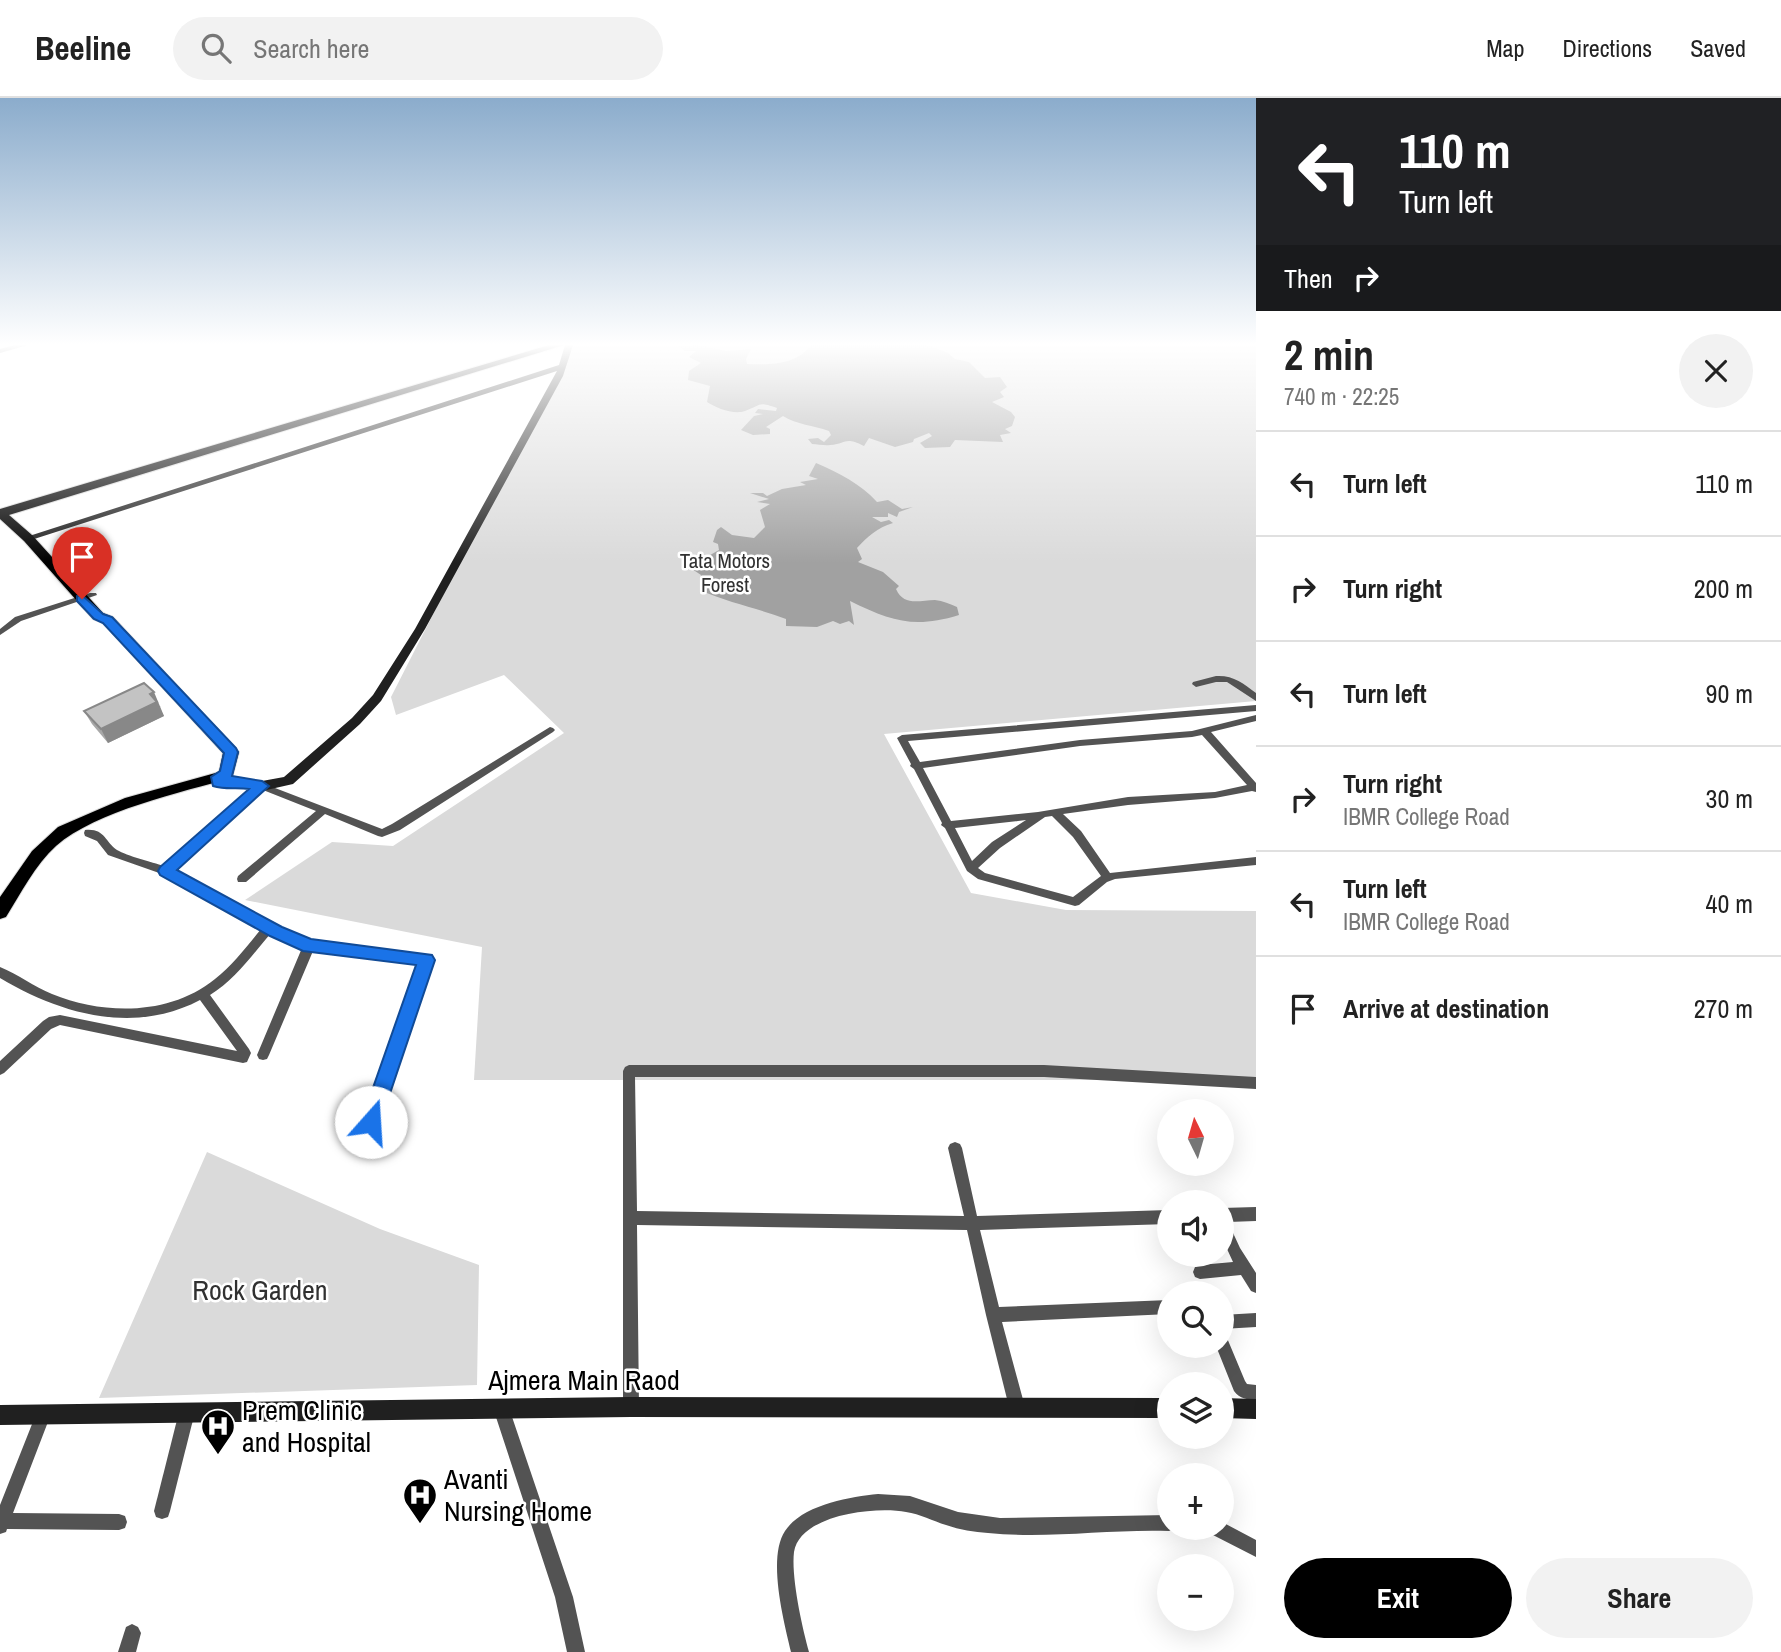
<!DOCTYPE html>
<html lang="en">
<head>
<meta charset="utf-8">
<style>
  :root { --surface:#fff; --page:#f2f2f2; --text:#222; --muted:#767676; --line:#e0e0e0; --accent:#000 }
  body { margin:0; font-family:"Archivo Narrow",sans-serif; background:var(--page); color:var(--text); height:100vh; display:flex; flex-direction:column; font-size:26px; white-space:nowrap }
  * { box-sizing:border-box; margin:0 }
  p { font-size:23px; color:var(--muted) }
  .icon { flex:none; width:38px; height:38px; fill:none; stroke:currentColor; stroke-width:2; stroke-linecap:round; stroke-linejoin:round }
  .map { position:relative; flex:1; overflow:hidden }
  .sheet { display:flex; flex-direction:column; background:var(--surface); width:525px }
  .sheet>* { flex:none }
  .hud { background:#202124; color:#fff; overflow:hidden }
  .needle { width:46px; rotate:355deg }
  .buttons { position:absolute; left:1157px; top:1001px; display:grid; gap:14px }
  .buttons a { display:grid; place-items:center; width:77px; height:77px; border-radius:50%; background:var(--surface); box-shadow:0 7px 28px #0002; font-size:35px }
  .pin { position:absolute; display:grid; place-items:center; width:60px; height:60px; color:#fff; margin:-72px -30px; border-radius:50% 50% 50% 0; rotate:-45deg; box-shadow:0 0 7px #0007 }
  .pin .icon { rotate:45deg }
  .me { position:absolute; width:77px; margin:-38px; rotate:19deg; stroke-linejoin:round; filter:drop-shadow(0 0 5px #0008) }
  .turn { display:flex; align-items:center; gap:24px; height:147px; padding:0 28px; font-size:32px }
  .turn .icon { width:91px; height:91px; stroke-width:2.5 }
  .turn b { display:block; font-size:49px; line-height:60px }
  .then { display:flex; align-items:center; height:66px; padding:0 28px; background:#0003; gap:14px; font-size:26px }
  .round { display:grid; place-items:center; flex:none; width:74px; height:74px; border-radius:37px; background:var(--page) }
  .headline { display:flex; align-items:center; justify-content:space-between; height:119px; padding:0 28px }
  h1 { font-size:42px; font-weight:800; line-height:52px }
  .button { display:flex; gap:14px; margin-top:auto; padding:14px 28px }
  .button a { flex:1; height:80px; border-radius:42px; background:var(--accent); color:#fff; font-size:28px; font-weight:800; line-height:80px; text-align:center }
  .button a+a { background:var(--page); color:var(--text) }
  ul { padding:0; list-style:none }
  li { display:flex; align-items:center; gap:21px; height:105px; padding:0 28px; border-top:2px solid var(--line) }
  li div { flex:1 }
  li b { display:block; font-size:26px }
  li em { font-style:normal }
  header { display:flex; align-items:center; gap:42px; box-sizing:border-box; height:98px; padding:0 35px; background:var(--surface); border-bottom:2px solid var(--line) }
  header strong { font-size:33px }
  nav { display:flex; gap:38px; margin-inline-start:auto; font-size:24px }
  .search { width:490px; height:63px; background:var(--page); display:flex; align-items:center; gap:18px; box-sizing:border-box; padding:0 24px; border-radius:38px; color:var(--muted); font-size:26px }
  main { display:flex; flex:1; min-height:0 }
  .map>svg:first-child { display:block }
  .green { fill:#dadada }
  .water { fill:#a1a1a1 }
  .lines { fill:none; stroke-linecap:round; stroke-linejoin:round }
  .primary-casing { stroke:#dbdbdb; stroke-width:2 }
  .street { fill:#535353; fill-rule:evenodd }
  .secondary { fill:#202020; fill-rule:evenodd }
  .primary { fill:#000; fill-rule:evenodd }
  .wall { fill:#a8a8a8 }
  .shaded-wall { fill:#888 }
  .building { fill:#c3c3c3; stroke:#888; stroke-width:2 }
  .route { fill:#1a73e8; stroke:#114b97; stroke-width:2 }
  .labels { text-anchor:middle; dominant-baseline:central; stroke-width:5; stroke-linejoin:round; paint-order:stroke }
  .far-park-label { font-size:21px; fill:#313131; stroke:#fff }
  .near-park-label { font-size:28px; fill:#313131; stroke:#fff }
  .near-street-label { font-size:28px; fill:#000; stroke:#fff }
  .near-poi-label { font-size:28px; fill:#000; stroke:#fff; text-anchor:start }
</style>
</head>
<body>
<header>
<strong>Beeline</strong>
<div class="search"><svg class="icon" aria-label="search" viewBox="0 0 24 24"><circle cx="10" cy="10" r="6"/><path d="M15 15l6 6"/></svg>Search here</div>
<nav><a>Map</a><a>Directions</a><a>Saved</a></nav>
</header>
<main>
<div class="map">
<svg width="1256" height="1554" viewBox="0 0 1256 1554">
  <rect width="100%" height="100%" fill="#fff"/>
  <!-- green -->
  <g class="green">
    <polygon points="570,247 1256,247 1256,603 884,636 971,795 1066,812 1256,813 1256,982 474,982 482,849 245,802 332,744 393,748 564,635 504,577 396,617 391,599"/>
    <polygon points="207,1054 380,1131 479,1167 477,1287 99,1300"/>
  </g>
  <!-- water -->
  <g class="water">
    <path d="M 698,247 L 726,253 L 751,251 L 746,261 L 747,266 C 769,267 797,267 811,247 L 927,247 L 948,255 L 955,261 L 969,264 L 985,280 L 1000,279 L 1007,289 L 1000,294 L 1004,299 L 992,304 L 1011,314 L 1015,319 L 1012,328 L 1005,331 L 1011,335 L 1000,337 L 1003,344 L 955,342 L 950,349 L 925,350 L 920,345 L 932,338 L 929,335 L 914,341 L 913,344 L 895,349 L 869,340 L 864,348 C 844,338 847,346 830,347 C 825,348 818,346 812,346 L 808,341 L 818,340 L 824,344 L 831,337 L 829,333 C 813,327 797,327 783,318 L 766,329 L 770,331 L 770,336 L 753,337 L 741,332 L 754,318 L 763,316 L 755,315 L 758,311 L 776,313 L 777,310 C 757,303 762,307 745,313 C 734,317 716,310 707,304 L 710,288 L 688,282 L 689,273 L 701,265 L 689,259 L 696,253 L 685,253 L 678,248 Z"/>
    <path d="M 816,365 C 839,375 861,386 877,404 L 888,402 L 902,411 L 913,409 L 899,414 L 897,419 L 888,415 L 888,419 L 872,419 L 881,424 L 889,422 L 893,425 C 877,430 868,438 857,450 L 862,461 L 858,464 L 883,474 L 899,488 L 896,491 C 904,509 920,502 935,502 C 943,503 950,506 957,509 L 959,517 C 914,531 891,523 850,503 L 854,527 L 849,523 L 840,526 L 833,523 L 817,529 L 786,528 L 786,521 C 757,510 729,505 700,492 L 701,477 L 689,469 L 719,452 L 718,446 L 713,444 L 717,432 L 721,429 L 732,437 L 754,440 L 765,429 L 760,412 L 770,406 L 757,404 L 769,401 L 750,395 L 763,395 L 767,398 L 782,391 L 806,387 L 800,384 L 818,381 L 809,378 Z"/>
  </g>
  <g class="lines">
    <!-- primary casing -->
    <g class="primary-casing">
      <path id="primary" d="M 549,247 L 564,247 L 9,417 L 32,437 L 103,515 L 113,519 L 239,654 L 232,680 C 182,694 96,713 56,748 C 35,767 21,795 6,819 L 0,821 L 0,799 L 32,753 L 58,729 L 125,700 L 219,674 L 223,655 L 103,525 L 93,521 L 24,443 L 0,421 L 0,411 Z"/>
    </g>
    <!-- street -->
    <g class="street">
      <polygon points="90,495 96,495 97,497 21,523 0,537 0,531 15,519"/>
      <path d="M 1216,578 C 1233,577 1243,585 1256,595 L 1256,603 L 1227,584 L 1216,584 L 1196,589 L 1192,586 L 1193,584 Z"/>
      <path d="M 1256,607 L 1256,613 L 908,643 L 920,664 L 1080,642 L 1192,633 L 1256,617 L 1256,623 L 1211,634 L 1256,685 L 1256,694 L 1252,693 L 1215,700 L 1128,707 L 1063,716 L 1081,733 L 1110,775 L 1256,759 L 1256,767 L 1115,781 L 1107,784 L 1079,807 L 1075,808 L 978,781 L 967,773 L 945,730 L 941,727 L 942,725 L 914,671 L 910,668 L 911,666 L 897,640 L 902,637 ZM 1202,637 L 1247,687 L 1215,694 L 1128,699 L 1038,714 L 951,723 L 923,670 L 1080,648 L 1192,639 ZM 1052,718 L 1073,739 L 1101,778 L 1073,799 L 985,775 L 978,770 L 1000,750 L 1045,719 ZM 1026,722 L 992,744 L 972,763 L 955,730 Z"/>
      <path d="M 550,629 L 553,630 L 555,632 L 553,634 L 400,732 L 382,739 L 378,738 L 325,716 L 246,784 L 238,784 L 237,781 L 238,778 L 316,713 L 263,692 L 174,772 L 301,841 L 309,843 L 430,859 L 432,862 L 376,1028 L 371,1030 L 366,1028 L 365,1024 L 419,866 L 313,853 L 269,957 L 267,961 L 263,962 L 259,961 L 257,957 L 302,850 L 271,835 C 252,857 235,882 210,897 L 249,951 L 251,955 L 247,964 L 243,965 L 60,927 L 51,931 L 4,975 L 0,977 L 0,963 L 43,923 L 49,919 L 60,917 L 237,953 L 200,902 C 134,937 60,916 0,880 L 0,869 C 18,876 34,889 52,896 C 104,917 169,918 215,881 C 233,867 247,848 262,830 L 162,776 L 108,757 L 97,743 L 85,738 L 84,735 L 85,732 C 105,730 105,744 117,752 C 127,758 152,764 164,768 L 259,686 L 262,685 L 382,731 L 392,726 Z"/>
      <polygon points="629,967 1044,967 1256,979 1256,991 1044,979 635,979 637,1113 964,1118 948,1050 950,1046 955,1044 960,1046 962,1050 977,1118 1169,1112 1169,1126 980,1132 999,1209 1169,1202 1169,1216 1002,1224 1025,1309 1022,1314 1017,1317 1012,1314 1009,1309 986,1217 967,1132 637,1127 639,1309 636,1314 631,1317 626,1314 623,1309 623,973 625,969"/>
      <polygon points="1256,1109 1256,1123 1228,1124 1240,1150 1256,1175 1256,1195 1251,1193 1241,1177 1200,1181 1195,1179 1193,1174 1195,1169 1200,1167 1233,1164 1222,1140 1222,1110"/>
      <polygon points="1256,1215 1256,1229 1222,1231 1222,1217"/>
      <path d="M 1222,1238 L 1227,1240 L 1245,1283 L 1247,1286 L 1256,1287 L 1256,1303 C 1247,1301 1240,1301 1234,1293 L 1216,1248 L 1222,1248 Z"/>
      <polygon points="501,1302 506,1305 509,1310 573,1499 585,1554 567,1554 555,1499 493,1310 496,1305"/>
      <polygon points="187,1306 192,1309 195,1314 170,1413 168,1419 162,1421 156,1419 154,1413 179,1314 182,1309"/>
      <polygon points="43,1308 48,1311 51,1316 13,1415 119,1416 125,1418 127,1424 125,1430 119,1432 7,1431 6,1434 0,1436 0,1407 38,1311"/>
      <path d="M 878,1396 L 910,1398 L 958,1414 L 1000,1420 L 1169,1417 L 1169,1430 L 1175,1430 L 1169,1433 C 1109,1431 1048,1441 988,1435 C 974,1434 960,1432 946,1427 C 933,1423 920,1416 906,1414 C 877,1408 800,1416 794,1454 C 791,1479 802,1529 809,1554 L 791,1554 C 784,1524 767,1460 785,1433 C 802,1407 849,1399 878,1396 Z"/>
      <polygon points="1222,1424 1256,1442 1256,1459 1211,1436 1209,1430 1222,1430"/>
      <polygon points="132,1526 138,1529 141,1535 136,1554 118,1554 126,1529"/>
    </g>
    <!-- secondary -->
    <g class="secondary">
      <polygon points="15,247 28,247 0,255 0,251"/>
      <polygon points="565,247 573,247 563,278 425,531 381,603 360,626 293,686 262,693 232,688 226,683 232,678 262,683 284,679 352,620 373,597 415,531 557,273 31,442 23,440 559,267"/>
      <polygon points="631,1299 1169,1300 1169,1320 631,1319 0,1327 0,1307"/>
      <polygon points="1222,1300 1256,1301 1256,1321 1222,1320"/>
    </g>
    <!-- primary -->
    <use href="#primary" class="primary"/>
  </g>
  <!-- wall -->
  <polygon class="wall" points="161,608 159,609 164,618 108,645 92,626 84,613"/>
  <!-- shaded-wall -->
  <polygon class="shaded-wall" points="154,594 164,618 108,645 101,631"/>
  <!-- building -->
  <polygon class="building" points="144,585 154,594 150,596 157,604 101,631 84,613"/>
  <!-- sky -->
  <linearGradient id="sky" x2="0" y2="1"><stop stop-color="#8baccc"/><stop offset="0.53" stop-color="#fff"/><stop offset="1" stop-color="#fff" stop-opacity="0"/></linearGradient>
  <rect width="1256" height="465" fill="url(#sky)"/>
  <!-- route -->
  <path class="route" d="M 82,497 L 103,516 L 112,519 L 236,650 L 238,654 L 232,678 L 262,683 L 269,688 L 177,772 L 282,829 L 311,841 L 432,857 L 435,862 L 378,1031 L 371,1034 L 364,1031 L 361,1024 L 416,867 L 303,853 L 270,838 L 160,777 L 158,773 L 160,769 L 249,691 C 236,689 226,692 213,688 L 211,679 L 220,673 L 224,655 L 103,525 L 94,521 L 77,503 L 77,498 Z"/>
  <!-- icons -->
  <defs>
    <g id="hospital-pin" transform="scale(1.75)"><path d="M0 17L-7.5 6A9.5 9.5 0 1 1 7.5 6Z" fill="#000" stroke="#fff"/><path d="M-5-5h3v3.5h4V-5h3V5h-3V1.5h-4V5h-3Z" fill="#fff"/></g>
  </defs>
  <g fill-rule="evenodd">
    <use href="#hospital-pin" x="218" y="1328"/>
    <use href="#hospital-pin" x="420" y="1397"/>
  </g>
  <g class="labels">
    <!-- far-park labels -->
    <g class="far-park-label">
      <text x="725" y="462">Tata Motors<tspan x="725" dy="24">Forest</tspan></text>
    </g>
    <!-- near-park labels -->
    <g class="near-park-label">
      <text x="260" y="1192">Rock Garden</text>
    </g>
    <!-- near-street labels -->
    <g class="near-street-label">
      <text x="584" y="1282">Ajmera Main Raod</text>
    </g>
    <!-- near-poi labels -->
    <g class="near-poi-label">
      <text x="242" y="1312">Prem Clinic<tspan x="242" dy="32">and Hospital</tspan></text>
      <text x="444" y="1381">Avanti<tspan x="444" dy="32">Nursing Home</tspan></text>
    </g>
  </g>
</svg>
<div class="buttons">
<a><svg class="needle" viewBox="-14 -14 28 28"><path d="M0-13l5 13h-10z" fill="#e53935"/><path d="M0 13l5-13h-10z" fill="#767676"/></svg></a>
<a><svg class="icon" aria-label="sound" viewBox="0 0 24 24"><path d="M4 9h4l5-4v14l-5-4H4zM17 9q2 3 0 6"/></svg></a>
<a><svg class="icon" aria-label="search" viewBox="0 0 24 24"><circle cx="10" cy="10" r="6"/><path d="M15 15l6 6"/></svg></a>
<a><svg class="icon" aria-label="layers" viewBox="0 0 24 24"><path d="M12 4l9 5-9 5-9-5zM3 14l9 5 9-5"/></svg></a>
<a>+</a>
<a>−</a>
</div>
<div class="pin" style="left:82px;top:501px;background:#d93025"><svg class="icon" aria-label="arrive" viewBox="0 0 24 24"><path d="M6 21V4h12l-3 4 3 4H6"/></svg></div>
<svg class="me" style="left:371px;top:1024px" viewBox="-20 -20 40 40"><circle r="19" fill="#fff"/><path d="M0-13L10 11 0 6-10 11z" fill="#1a73e8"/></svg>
</div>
<section class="sheet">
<div class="hud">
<div class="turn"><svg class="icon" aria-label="left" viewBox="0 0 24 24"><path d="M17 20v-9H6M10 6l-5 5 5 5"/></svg><div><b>110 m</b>Turn left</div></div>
<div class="then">Then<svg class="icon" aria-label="right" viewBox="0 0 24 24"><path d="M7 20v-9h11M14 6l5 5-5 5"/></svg></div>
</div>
<div class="headline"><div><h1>2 min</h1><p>740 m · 22:25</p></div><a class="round"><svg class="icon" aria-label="close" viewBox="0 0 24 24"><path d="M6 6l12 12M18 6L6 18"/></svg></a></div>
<ul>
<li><svg class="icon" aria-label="left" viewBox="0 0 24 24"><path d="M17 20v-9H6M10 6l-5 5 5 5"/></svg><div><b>Turn left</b></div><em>110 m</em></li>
<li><svg class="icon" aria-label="right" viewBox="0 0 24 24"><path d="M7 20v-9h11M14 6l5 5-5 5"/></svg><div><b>Turn right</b></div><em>200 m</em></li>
<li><svg class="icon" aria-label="left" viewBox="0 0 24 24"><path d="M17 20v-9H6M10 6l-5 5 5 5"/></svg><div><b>Turn left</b></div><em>90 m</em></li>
<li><svg class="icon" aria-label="right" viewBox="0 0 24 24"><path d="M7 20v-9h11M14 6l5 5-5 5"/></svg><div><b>Turn right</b><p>IBMR College Road</p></div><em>30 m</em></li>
<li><svg class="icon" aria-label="left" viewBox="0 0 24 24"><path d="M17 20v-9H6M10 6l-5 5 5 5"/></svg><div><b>Turn left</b><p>IBMR College Road</p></div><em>40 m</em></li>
<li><svg class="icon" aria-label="arrive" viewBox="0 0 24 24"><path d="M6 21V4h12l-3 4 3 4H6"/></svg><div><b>Arrive at destination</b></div><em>270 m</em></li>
</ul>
<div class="button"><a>Exit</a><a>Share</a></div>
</section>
</main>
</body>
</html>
